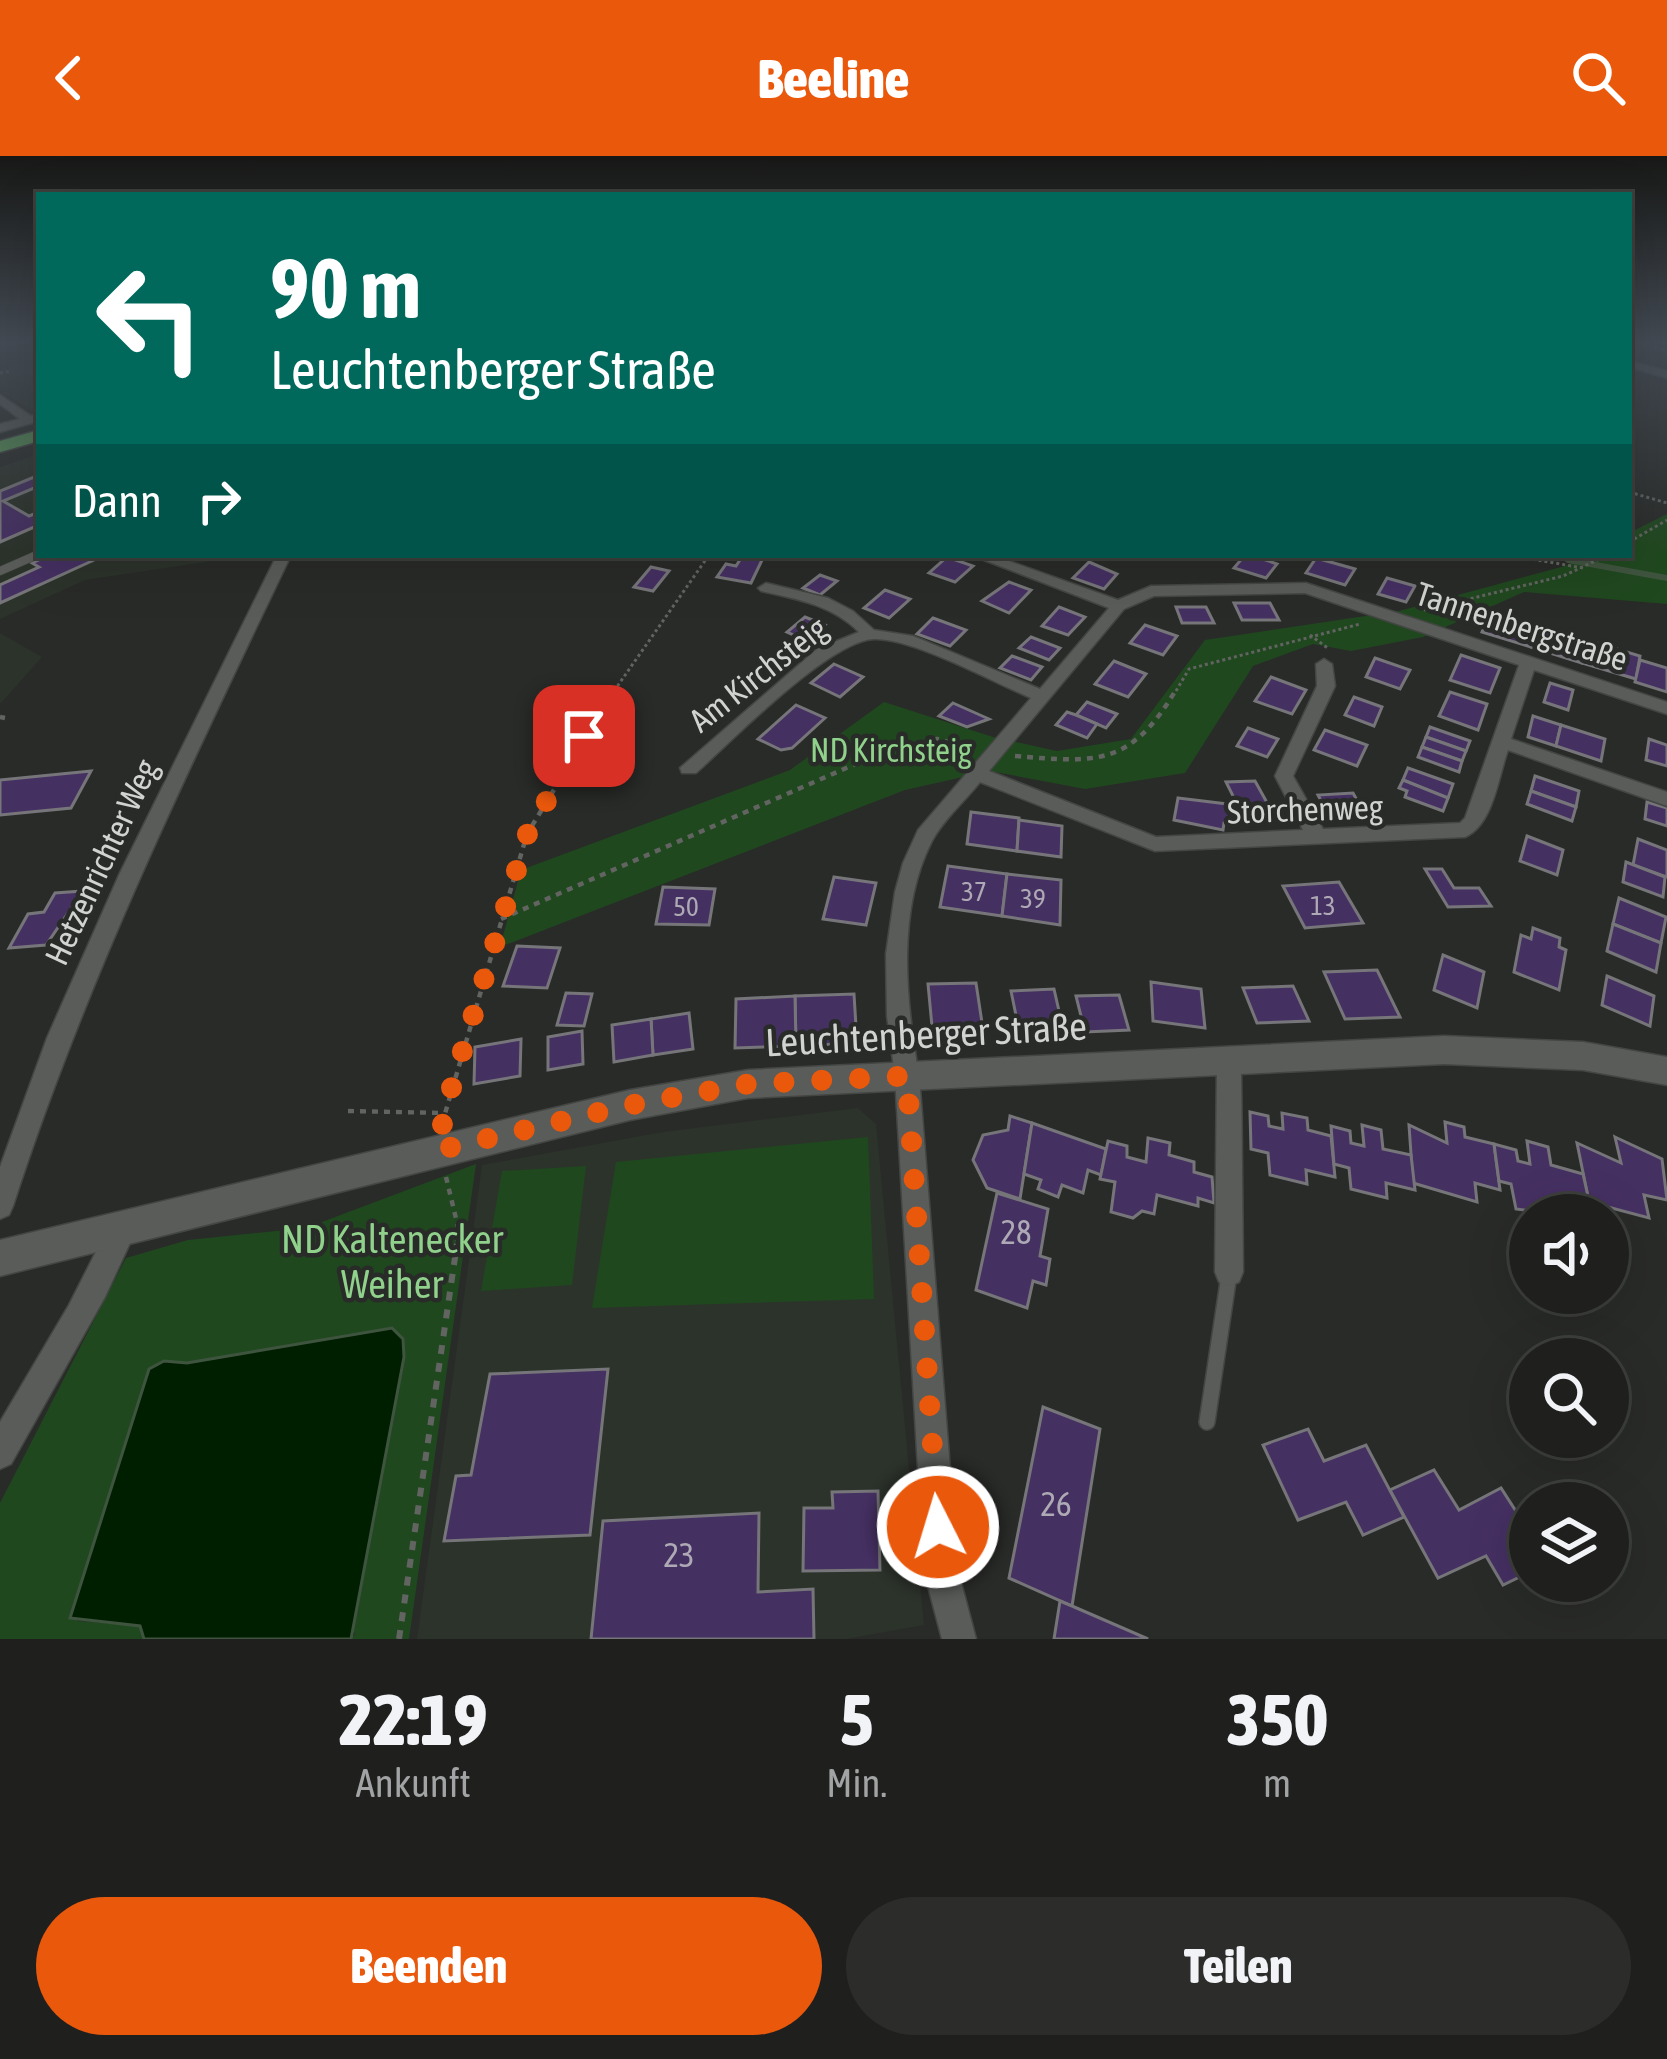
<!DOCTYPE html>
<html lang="de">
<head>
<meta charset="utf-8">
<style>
  :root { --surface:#1f201e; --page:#2c2d2b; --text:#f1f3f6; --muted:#a1a3a4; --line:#3c3e3c; --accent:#ea580c }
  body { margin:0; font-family:"Asap Condensed",sans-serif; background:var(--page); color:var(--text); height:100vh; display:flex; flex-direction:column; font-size:45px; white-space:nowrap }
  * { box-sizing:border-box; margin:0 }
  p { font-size:39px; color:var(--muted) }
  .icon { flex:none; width:66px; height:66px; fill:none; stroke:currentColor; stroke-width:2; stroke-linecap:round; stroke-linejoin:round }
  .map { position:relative; height:1483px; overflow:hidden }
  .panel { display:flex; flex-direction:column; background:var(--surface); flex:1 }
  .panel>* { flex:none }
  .top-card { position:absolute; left:36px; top:36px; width:1596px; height:366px; border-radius:0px; box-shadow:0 12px 48px #0002,0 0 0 3px var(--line); background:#00695c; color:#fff; overflow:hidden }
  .controls { position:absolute; left:1509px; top:1038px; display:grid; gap:24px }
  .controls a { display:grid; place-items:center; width:120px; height:120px; border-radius:50%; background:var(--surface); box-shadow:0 12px 48px #0002,0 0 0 3px var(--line); font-size:60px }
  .pin { position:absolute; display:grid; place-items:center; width:102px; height:102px; color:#fff; margin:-51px; border-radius:24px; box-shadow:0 6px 18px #0006 }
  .me { position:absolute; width:132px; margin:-66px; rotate:355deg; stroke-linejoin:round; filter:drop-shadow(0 0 9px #0008) }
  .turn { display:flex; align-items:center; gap:42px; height:252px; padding:0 36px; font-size:54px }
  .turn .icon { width:156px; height:156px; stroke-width:2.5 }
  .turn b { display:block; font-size:84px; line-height:102px }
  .then { display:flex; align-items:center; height:114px; padding:0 36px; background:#0003; gap:24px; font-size:45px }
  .eta { display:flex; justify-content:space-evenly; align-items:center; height:204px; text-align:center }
  .eta b { font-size:72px; font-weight:800; line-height:84px }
  .cta { display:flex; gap:24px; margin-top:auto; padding:24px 36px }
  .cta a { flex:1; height:138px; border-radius:72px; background:var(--accent); color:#fff; font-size:48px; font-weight:800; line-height:138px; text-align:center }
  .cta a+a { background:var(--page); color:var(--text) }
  header { display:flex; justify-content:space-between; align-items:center; height:156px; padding:0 36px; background:var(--accent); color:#fff; font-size:54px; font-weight:800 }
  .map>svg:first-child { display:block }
  .built { fill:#2c332b }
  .green { fill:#20481f }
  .water { fill:#001e00; stroke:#3f543f; stroke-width:3 }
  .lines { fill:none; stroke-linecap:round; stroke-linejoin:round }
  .stream { stroke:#3f543f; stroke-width:6 }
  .building { fill:#453062; stroke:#767579; stroke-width:3 }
  .service-far1-casing { stroke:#434643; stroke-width:9 }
  .service-casing { stroke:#434643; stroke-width:18 }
  .minor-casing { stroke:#434643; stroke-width:3 }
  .tertiary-casing { stroke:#434643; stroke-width:3 }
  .primary-casing { stroke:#434643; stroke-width:3 }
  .path-far2 { stroke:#626461; stroke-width:3; stroke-dasharray:3 3; stroke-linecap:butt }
  .path-far1 { stroke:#626461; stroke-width:4.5; stroke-dasharray:6 6; stroke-linecap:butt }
  .path { stroke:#626461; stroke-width:6; stroke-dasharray:9 9; stroke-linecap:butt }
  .service-far1 { stroke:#595c59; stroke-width:8 }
  .service { stroke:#595c59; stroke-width:15 }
  .minor { fill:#595c59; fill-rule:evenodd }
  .tertiary { fill:#595c59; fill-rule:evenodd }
  .primary { fill:#569755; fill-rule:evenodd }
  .route { stroke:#ea580c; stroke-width:21; stroke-dasharray:0 37.8 }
  .labels { text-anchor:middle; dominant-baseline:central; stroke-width:9; stroke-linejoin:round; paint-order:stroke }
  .number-label { font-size:27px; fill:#aeaab5 }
  .street-label { font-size:33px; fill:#d1d3d1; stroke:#292b28 }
  .park-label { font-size:33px; fill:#90d28c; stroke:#292b28 }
  .near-number-label { font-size:33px; fill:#aeaab5 }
  .near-street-label { font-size:39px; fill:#d1d3d1; stroke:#292b28 }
  .near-park-label { font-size:39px; fill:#90d28c; stroke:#292b28 }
</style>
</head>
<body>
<header><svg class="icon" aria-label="back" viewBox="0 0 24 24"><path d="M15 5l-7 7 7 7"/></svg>Beeline<svg class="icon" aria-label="search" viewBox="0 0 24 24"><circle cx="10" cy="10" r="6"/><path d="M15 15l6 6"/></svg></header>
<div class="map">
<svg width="1667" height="1483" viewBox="0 0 1667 1483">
  <rect width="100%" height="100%" fill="#292b28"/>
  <!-- built -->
  <g class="built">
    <polygon points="23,208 39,209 39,259 0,235 0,214"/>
    <polygon points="39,298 39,393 0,411 0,311"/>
    <polygon points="44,399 252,399 85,424 0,463 0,419"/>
    <polygon points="0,477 42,501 0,548"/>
    <polygon points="858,952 876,968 924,1469 846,1483 417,1483 482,1009 663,976"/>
  </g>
  <!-- green -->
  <g class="green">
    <polygon points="1667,358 1667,448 1524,436 1423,481 1351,495 1313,488 1253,510 1185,617 1085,633 990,615 905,634 500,791 521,714 790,614 884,546 993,581 1057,595 1131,583 1205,484 1399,455 1565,410 1587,399 1629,399 1629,377"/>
    <polygon points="868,981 874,1143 592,1152 616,1006"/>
    <polygon points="476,1008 409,1483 351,1483 355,1478 187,1207 164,1205 77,1465 140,1470 144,1483 0,1483 0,1347 126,1102 188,1084 306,1072"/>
    <polygon points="586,1010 572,1129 481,1135 502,1015"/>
  </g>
  <!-- water -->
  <polygon class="water" points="392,1172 403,1183 404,1201 351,1483 144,1483 140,1470 70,1462 149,1213 164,1205 187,1207"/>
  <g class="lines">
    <!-- stream -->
    <polyline class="stream" points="1568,404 1667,422"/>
  </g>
  <!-- building -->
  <g class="building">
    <polygon points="39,319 39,330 3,345 29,360 39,356 39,369 0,386 0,335"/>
    <polygon points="50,399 105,399 0,447 0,429 39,411 32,407"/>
    <polygon points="743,399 763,402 751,427 717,421 726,408 736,410"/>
    <polygon points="1245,399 1251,399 1277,408 1266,422 1234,412"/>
    <polygon points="947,401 973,410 955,426 929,417"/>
    <polygon points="1316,402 1355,413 1345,429 1306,417"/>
    <polygon points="1089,406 1117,418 1104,433 1073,422"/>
    <polygon points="651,411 669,415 653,435 634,431"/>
    <polygon points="820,419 837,425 820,439 803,432"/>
    <polygon points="1387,422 1415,430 1406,446 1378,438"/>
    <polygon points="1009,426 1031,434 1009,457 982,445"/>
    <polygon points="885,434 910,443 889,462 864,452"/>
    <polygon points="1234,447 1270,447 1279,464 1242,464"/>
    <polygon points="1059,451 1085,461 1068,479 1042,470"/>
    <polygon points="1176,451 1206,451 1214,467 1182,467"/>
    <polygon points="1490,455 1538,470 1531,491 1482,476"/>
    <polygon points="805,461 825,469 807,485 787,476"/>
    <polygon points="933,462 966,474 950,490 917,478"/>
    <polygon points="1145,469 1177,480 1163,499 1130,487"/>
    <polygon points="1538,470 1587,484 1582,507 1531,491"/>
    <polygon points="1031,481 1060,492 1049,504 1019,492"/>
    <polygon points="1587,484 1640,500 1636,523 1582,507"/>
    <polygon points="1461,499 1500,512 1490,537 1450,524"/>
    <polygon points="1012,500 1042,511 1031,524 1000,512"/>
    <polygon points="1375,502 1410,514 1400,533 1366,521"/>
    <polygon points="1640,504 1667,512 1667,536 1635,526"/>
    <polygon points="1114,505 1146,518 1128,541 1095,528"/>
    <polygon points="834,508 863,521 840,541 811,527"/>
    <polygon points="1271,521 1306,534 1292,558 1255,545"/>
    <polygon points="1550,527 1573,534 1568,554 1544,546"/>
    <polygon points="1450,536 1487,548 1478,574 1439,560"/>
    <polygon points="1354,541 1382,551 1374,570 1345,559"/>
    <polygon points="1087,546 1117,558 1106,572 1076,559"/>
    <polygon points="953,547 989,563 967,571 939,560"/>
    <polygon points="796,549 825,562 792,592 781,594 758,583"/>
    <polygon points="1067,556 1076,559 1097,568 1087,582 1056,569"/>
    <polygon points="1533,560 1561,569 1556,590 1528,581"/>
    <polygon points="1561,569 1605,583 1601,605 1556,590"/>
    <polygon points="1430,571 1470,585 1466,595 1426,581"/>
    <polygon points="1248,572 1278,583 1267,601 1237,590"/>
    <polygon points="1325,574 1367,589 1357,610 1314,594"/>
    <polygon points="1426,581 1466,595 1462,605 1422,591"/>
    <polygon points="1649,583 1667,589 1667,610 1646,604"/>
    <polygon points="1422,591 1462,605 1459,616 1418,601"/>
    <polygon points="1408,612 1453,628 1448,642 1403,624"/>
    <polygon points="91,615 71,652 0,659 0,624"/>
    <polygon points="1535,620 1579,635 1576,651 1531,635"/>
    <polygon points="1403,624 1448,642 1443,655 1405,641 1407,635 1399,632"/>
    <polygon points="1255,625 1270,652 1240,654 1226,626"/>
    <polygon points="1531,635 1576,651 1572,665 1527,648"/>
    <polygon points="1353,637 1367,662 1331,663 1318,639"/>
    <polygon points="1178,642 1260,652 1267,665 1224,667 1223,674 1174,664"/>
    <polygon points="1647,646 1667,652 1667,670 1645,663"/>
    <polygon points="971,656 1019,662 1017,695 967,688"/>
    <polygon points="1019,664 1062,670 1061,701 1017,695"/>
    <polygon points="1527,680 1563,694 1557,719 1520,705"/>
    <polygon points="1638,683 1667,694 1667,721 1633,709"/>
    <polygon points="1626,706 1665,721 1663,741 1623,726"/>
    <polygon points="948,710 1007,718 1002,760 940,751"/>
    <polygon points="1425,713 1442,713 1454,732 1479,732 1491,750 1448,751"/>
    <polygon points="1007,718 1061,724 1060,769 1002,760"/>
    <polygon points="834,721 876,727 866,769 823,763"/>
    <polygon points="1339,726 1363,767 1305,772 1283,730"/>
    <polygon points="663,731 715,733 709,769 656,768"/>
    <polygon points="83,735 46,789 9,792 28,758 44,756 55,737"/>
    <polygon points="1619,742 1666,761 1661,787 1613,768"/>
    <polygon points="1613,768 1661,787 1656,816 1607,795"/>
    <polygon points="1533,772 1560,782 1559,791 1566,794 1559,834 1514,816 1521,779 1531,783"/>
    <polygon points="517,790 560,792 547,832 503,830"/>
    <polygon points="1443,799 1484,816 1477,852 1434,834"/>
    <polygon points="1377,814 1400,861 1345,863 1324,816"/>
    <polygon points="1607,820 1654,840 1650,870 1602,849"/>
    <polygon points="1151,826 1201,833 1205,872 1153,865"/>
    <polygon points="976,827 984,880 933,881 928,828"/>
    <polygon points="1293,830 1309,865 1257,867 1243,832"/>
    <polygon points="1054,833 1064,877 1020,879 1011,835"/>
    <polygon points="566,837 592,838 584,870 557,869"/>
    <polygon points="854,838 857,887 796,890 795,840"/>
    <polygon points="1119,839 1129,874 1085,876 1076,840"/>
    <polygon points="795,840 796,890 735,892 736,843"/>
    <polygon points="689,857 693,893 653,899 651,863"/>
    <polygon points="651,863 653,899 614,906 612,869"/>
    <polygon points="582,875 583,908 548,914 548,881"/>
    <polygon points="521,883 520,920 474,928 475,891"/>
    <polygon points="1250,956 1268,960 1269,970 1283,973 1282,957 1307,962 1308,974 1331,980 1335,1021 1306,1014 1307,1028 1270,1019 1268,997 1251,993"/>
    <polygon points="1010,960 1032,967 1020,1043 987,1032 973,1004 983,979 1008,974"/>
    <polygon points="1445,966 1464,971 1465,981 1494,988 1500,1034 1475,1027 1477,1046 1413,1027 1409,969 1447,987"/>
    <polygon points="1032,967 1106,993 1101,1019 1088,1014 1083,1037 1062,1029 1058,1041 1038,1033 1041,1024 1024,1018"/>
    <polygon points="1362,969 1381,974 1383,993 1411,999 1415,1034 1386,1027 1387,1042 1351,1033 1349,1012 1334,1008 1331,970 1350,975 1351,987 1364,990"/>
    <polygon points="1615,981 1662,1003 1667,1044 1644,1039 1649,1062 1589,1046 1577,987 1621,1007"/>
    <polygon points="1148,982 1170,987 1169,999 1194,1006 1194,1016 1212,1021 1214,1047 1198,1042 1198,1050 1157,1039 1154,1058 1142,1055 1133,1062 1111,1056 1115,1026 1100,1023 1108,985 1127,990 1127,1001 1146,1006"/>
    <polygon points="1527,985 1548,991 1551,1009 1583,1018 1591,1054 1558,1046 1561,1059 1516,1053 1511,1028 1499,1025 1494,988 1516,994 1518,1005 1530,1008"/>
    <polygon points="997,1037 1048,1053 1040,1100 1050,1103 1046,1129 1033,1125 1027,1152 976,1134"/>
    <polygon points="608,1213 590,1379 444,1385 456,1320 471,1319 490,1218"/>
    <polygon points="1043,1251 1100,1273 1072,1450 1009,1422"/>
    <polygon points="1308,1273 1324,1305 1366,1289 1404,1361 1363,1379 1346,1346 1298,1364 1263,1289"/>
    <polygon points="1434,1314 1459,1354 1501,1332 1530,1377 1530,1416 1503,1429 1486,1400 1438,1422 1390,1334"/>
    <polygon points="878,1335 880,1414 803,1415 804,1352 833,1352 832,1336"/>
    <polygon points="759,1357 758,1436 813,1433 814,1483 591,1483 603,1365"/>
    <polygon points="1060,1445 1072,1450 1148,1483 1054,1483"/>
  </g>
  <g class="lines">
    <!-- service-far1 casing -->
    <g class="service-far1-casing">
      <polyline id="service-far1" points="0,415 39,398"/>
    </g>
    <!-- service casing -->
    <g class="service-casing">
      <polyline id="service" points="1207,1266 1229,1119"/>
    </g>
    <!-- minor casing -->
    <g class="minor-casing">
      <g id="minor">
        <polygon points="1629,205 1667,215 1667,222 1629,211"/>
        <polygon points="0,239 31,260 39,257 39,265 0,276 0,268 20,263 0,248"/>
        <path d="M 277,399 L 291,399 C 189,612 86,824 13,1050 L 9,1059 L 0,1063 L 0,1011 L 47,882 L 119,719 Z"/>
        <path d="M 971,399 L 992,399 L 1118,444 L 1151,430 L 1306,427 L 1667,546 L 1667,558 L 1534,514 L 1511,583 L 1667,636 L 1667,650 L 1508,594 C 1498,622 1493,669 1465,681 L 1155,695 L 980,626 C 965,645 943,664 932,685 C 896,755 906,846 919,920 L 958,1415 L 976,1483 L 942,1483 L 924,1415 L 895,920 L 887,860 L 886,798 L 895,736 L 903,707 L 918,674 L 1031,542 C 993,526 913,482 874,483 C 829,485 732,585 696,617 L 682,617 L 680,612 L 817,493 L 859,476 C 832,449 797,443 761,435 L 758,432 L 766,427 L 828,442 L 853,455 L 874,474 L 913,480 L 1040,533 L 1109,452 ZM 1305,437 L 1519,509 L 1465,662 L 1460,667 L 1323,673 L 1293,620 L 1335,530 L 1332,508 L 1324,503 L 1316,508 L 1317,530 L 1275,620 L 1303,674 L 1156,681 L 989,615 L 1124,453 L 1154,440 Z"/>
        <polygon points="1229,895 1238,898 1241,906 1243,1116 1239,1126 1229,1130 1219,1126 1215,1116 1217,906 1220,898"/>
        <polygon points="122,1060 132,1064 136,1074 105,1141 11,1308 0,1313 0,1266 69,1149 112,1064"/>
      </g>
    </g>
    <!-- tertiary casing -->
    <g class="tertiary-casing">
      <polygon id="tertiary" points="1444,880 1583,886 1667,901 1667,929 1583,914 1444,908 748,942 630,964 0,1120 0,1084 630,934 748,914"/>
    </g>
    <!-- primary casing -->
    <g class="primary-casing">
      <polygon id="primary" points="39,274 39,285 0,296 0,285"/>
    </g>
    <!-- path-far2 -->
    <g class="path-far2">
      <polyline points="1643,188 1667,195"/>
      <polyline points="0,217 12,215"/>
      <polyline points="1629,336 1667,347"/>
      <polyline points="1629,386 1667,364"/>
      <polyline points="1509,399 1583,412"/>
      <polyline points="1424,454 1563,420 1608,399"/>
      <polyline points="1310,479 1329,493"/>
      <polyline points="614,535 709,399"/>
      <polyline points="1176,535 1189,513 1360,468"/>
    </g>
    <!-- path-far1 -->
    <g class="path-far1">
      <polyline points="0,561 5,562"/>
      <path d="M 1015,600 C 1099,607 1131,610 1177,532"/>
      <polyline points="501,763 860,606 937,583 974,593"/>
      <polyline points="348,955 444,957"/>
      <polyline points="442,968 527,678 616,532"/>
      <polyline points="446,1021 459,1075 457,1091"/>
    </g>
    <!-- path -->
    <polyline class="path" points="399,1483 457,1088"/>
    <!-- service-far1 -->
    <use href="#service-far1" class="service-far1"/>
    <!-- service -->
    <use href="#service" class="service"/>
    <!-- minor -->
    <use href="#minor" class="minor"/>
    <!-- tertiary -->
    <use href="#tertiary" class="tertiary"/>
    <!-- primary -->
    <use href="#primary" class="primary"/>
  </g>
  <!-- sky -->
  <linearGradient id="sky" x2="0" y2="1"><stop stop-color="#171816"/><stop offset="0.47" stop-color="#434a53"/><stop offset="1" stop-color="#434a53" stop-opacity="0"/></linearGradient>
  <rect width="1667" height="396" fill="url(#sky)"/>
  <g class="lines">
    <!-- route -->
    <polyline class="route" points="584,580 527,679 444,957 439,994 630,949 748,928 907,920 938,1371"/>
  </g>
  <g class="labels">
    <!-- number labels -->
    <g class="number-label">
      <text x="974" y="735">37</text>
      <text x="1033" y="742">39</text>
      <text x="1323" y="749">13</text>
      <text x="686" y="750">50</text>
    </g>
    <!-- street labels -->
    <g class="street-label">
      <text transform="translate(1522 470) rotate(18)">Tannenbergstraße</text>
      <text transform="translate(758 518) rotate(-38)">Am Kirchsteig</text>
      <text transform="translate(1305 653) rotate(-2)">Storchenweg</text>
      <text transform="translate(101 706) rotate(-65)">Hetzenrichter Weg</text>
    </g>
    <!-- park labels -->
    <g class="park-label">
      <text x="891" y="594">ND Kirchsteig</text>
    </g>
    <!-- near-number labels -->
    <g class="near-number-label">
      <text x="1016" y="1076">28</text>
      <text x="1056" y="1348">26</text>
      <text x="679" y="1399">23</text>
    </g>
    <!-- near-street labels -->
    <g class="near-street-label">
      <text transform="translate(926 878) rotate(-3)">Leuchtenberger Straße</text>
    </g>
    <!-- near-park labels -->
    <g class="near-park-label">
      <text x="392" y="1083">ND Kaltenecker<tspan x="392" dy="45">Weiher</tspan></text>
    </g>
  </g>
</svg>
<div class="controls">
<a><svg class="icon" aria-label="sound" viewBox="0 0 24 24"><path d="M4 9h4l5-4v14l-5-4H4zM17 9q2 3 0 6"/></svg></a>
<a><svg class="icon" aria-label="search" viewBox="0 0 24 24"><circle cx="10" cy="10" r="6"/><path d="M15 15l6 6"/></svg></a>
<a><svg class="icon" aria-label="layers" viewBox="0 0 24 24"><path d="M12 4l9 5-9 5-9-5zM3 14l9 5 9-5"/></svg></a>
</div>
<div class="pin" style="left:584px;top:580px;background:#d93025"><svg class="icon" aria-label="arrive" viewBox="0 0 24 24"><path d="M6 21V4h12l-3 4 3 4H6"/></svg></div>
<svg class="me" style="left:938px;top:1371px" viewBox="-20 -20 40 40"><circle r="17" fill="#ea580c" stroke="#fff" stroke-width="3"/><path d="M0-11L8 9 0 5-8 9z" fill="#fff"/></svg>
<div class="top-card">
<div class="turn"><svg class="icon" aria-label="left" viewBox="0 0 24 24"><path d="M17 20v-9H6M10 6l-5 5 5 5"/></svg><div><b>90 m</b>Leuchtenberger Straße</div></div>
<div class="then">Dann<svg class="icon" aria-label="right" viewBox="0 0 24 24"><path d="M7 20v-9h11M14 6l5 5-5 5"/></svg></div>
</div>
</div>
<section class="panel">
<div class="eta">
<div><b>22:19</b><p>Ankunft</p></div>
<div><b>5</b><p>Min.</p></div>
<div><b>350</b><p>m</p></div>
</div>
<div class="cta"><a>Beenden</a><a>Teilen</a></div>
</section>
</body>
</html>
